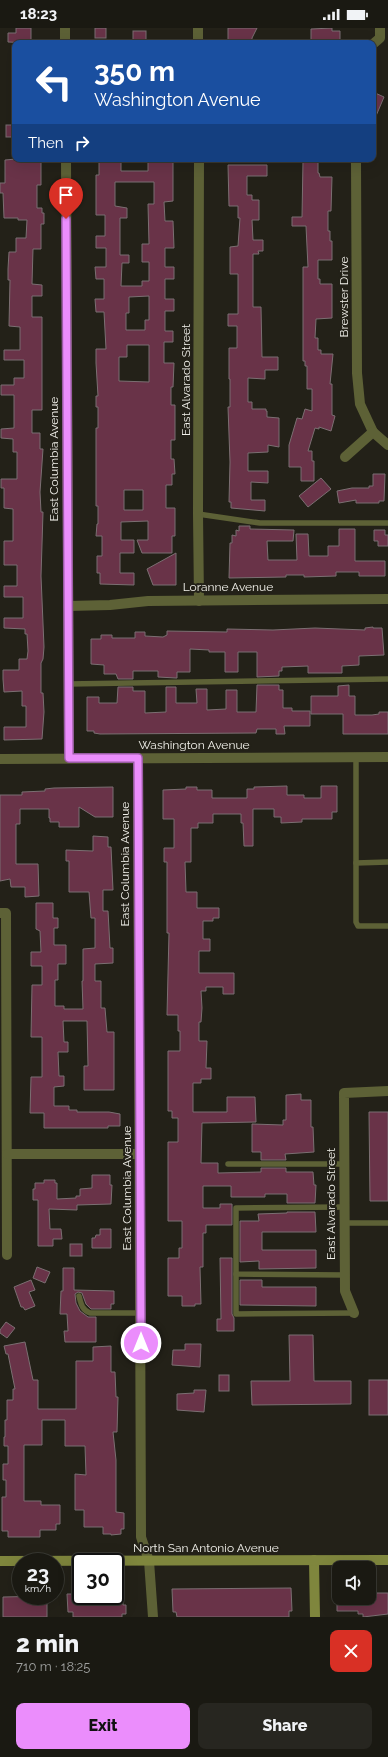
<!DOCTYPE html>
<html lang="en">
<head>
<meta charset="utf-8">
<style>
  :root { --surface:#1a1912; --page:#272620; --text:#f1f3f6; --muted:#9fa09f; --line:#383832; --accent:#eb8dfc }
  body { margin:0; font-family:Raleway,sans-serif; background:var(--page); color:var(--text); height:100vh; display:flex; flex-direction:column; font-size:15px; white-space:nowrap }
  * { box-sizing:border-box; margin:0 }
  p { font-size:13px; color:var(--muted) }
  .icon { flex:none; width:22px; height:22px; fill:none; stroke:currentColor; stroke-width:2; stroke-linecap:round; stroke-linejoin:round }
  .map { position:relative; height:1589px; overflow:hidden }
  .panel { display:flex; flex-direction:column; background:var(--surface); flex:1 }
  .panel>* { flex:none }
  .banner { position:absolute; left:12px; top:12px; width:364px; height:122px; border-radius:8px; box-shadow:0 4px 16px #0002,0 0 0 1px var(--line); background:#1a4fa0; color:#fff; overflow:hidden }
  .tools { position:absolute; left:332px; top:1533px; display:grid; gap:8px }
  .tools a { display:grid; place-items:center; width:44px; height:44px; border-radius:8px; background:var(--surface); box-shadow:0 4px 16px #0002,0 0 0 1px var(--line); font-size:20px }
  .speed { position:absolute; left:12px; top:1525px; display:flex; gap:8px; font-size:20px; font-weight:700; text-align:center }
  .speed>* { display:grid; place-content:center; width:52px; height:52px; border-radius:50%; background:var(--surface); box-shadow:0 4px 16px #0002,0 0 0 1px var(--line); line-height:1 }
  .speed small { font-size:10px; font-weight:400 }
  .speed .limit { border:2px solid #111; border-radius:6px; background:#fff; color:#111 }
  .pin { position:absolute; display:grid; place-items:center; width:34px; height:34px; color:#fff; margin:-41px -17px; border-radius:50% 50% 50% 0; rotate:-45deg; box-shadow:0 0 4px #0007 }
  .pin .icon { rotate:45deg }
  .me { position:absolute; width:44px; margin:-22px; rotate:0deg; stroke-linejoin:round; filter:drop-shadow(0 0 3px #0008) }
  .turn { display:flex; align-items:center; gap:14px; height:84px; padding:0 16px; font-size:18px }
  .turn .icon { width:52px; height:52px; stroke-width:2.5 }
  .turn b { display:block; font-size:28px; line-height:34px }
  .then { display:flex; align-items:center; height:38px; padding:0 16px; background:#0003; gap:8px; font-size:15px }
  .round { display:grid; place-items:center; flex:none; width:42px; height:42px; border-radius:8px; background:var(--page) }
  .overview { display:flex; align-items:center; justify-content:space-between; height:68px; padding:0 16px }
  h1 { font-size:24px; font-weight:800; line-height:30px }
  .button { display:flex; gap:8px; margin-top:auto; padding:8px 16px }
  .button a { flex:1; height:46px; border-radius:8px; background:var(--accent); color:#111; font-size:16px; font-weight:800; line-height:46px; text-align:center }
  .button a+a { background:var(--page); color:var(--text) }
  .status { display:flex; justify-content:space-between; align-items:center; height:28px; padding:0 20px; background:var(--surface); direction:ltr }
  .status svg { height:11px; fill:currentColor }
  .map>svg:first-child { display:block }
  .building { fill:#693348; stroke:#7b6f72; fill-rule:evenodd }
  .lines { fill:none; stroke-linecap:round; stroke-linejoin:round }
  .lane { stroke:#5d6136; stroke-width:5.5 }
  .street { stroke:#5d6136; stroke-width:10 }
  .secondary { stroke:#7f863d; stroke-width:10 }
  .route-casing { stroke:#995ca4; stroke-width:10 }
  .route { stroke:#eb8dfc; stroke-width:7 }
  .labels { text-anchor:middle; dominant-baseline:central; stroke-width:4; stroke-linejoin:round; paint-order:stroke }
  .street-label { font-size:12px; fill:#f1f0ea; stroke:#232118 }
</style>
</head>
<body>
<div class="status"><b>18:23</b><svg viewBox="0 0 49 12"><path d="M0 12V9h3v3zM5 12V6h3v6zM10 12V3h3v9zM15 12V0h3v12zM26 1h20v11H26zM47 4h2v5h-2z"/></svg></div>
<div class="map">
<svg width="388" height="1589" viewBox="0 0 388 1589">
  <rect width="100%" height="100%" fill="#232118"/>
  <!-- building -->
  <g class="building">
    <polygon points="16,0 31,0 31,15 8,14 8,5 16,5"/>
    <rect x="95" y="0" width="11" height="10"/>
    <polygon points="228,0 257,0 252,10 252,15 228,15"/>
    <polygon points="332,0 332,3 340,3 340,14 311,14 311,1"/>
    <rect x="133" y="3" width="13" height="12"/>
    <polygon points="373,64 384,69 373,95"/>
    <rect x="6" y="97" width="9" height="12"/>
    <polygon points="16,131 41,131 41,157 37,157 37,180 42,180 42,185 44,185 44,196 41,196 41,221 33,221 32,256 42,257 42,268 32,268 32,289 42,289 42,382 32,382 32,405 40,405 40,421 43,421 40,464 41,484 43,484 41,548 44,619 43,631 41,635 41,665 43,665 44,684 42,711 4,712 4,699 26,699 26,678 22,678 22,663 4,664 3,651 3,642 19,642 19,631 27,631 28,623 27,606 25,606 25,601 4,600 4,590 23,590 23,569 4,569 4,558 17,558 17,537 4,537 4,513 13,513 13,481 4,480 4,460 1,460 1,451 17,451 17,424 13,424 13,411 1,410 1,401 14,400 14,367 1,367 1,357 14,357 14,350 24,350 24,332 4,332 4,322 20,322 20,299 9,298 10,252 8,252 8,241 9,224 16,224 16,210 26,210 27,192 18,192 18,190 4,190 3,165 0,165 0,155 5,155 5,132"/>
    <path d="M 99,131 L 121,131 L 121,143 L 148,143 L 148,131 L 173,131 L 173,173 L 164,174 L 165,193 L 173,193 L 174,220 L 165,220 L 165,239 L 174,239 L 174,251 L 165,251 L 165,271 L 174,271 L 174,283 L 165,283 L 165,303 L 173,303 L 173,314 L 164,314 L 164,335 L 174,335 L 173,359 L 171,359 L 171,377 L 175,377 L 175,412 L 171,412 L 171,431 L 174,431 L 175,446 L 172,446 L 172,457 L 166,457 L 166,480 L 175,480 L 175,508 L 172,508 L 172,525 L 142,525 L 137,512 L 148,512 L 148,493 L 121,494 L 121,512 L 134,512 L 134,525 L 120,525 L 120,545 L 134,545 L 134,557 L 100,556 L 100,545 L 97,545 L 97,528 L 102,528 L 102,508 L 96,508 L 97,496 L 98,496 L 98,478 L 96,478 L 96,400 L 98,400 L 98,379 L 96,379 L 96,368 L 98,368 L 96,335 L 96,321 L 106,321 L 104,284 L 96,284 L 95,271 L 104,271 L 104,251 L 96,251 L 95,239 L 106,239 L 106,220 L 96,220 L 96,208 L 105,208 L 105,187 L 96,187 L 96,147 L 99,147 ZM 115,154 L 154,154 L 154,176 L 148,176 L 149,216 L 142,216 L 142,234 L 149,234 L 149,253 L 142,253 L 142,258 L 121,258 L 122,235 L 129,235 L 129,227 L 120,227 L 120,190 L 127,190 L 127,180 L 115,178 ZM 149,268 L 149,292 L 145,292 L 145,302 L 126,302 L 126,285 L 129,285 L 129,269 ZM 127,317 L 149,317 L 149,354 L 119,353 L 119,329 L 127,329 ZM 124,462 L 143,462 L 143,482 L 124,482 Z"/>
    <polygon points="303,133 318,133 318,145 319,145 320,149 332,149 331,183 328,183 328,203 330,203 330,213 332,213 332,232 318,232 318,251 320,251 320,256 332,256 332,290 316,291 315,310 318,310 318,322 321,322 321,326 333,326 330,356 332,356 332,387 335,388 331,403 319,399 319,401 315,400 308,423 312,423 312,433 314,433 314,453 301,453 301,439 289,439 289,417 297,390 302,391 305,381 312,383 312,361 307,361 307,338 305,338 305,333 303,333 303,239 308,239 306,198 292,198 292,189 302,189"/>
    <polygon points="228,137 267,137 267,148 247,148 247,167 252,167 252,172 259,172 259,192 252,192 253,212 263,212 263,223 258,223 259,226 253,226 253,279 261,279 262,329 278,329 278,342 265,342 265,351 248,350 248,374 252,374 252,381 266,381 266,383 267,383 267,389 279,390 279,419 268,417 268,424 248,425 248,443 268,443 268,455 251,454 251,472 265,472 265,483 231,480 231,474 229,474 230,434 228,379 230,379 230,351 229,351 229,320 237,320 237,298 228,298 228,286 238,286 238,246 230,246 230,219 238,218 240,190 238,190 238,178 229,178"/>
    <polygon points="373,446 385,446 384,473 379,473 379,475 356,475 356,472 339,475 337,463 352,460 369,460 369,458 373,458"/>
    <polygon points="321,450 331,461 308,479 299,468"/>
    <polygon points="239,498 250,498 250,501 294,502 293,513 267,513 268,532 297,532 296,506 308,506 309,528 328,528 328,518 339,518 339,501 355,501 355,533 385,533 385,548 359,548 359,544 336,544 336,548 304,549 304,547 286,547 286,549 229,550 230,515 232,515 232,507 236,508 236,502 239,503"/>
    <polygon points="374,502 385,502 385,507 388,507 388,518 378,518 378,513 374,513"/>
    <polygon points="176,525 176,557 153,557 147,541"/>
    <polygon points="373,599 373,600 382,600 384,627 359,628 359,637 342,638 342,645 308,645 308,638 282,639 282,643 279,643 279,648 257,649 257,624 238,624 238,644 225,644 225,624 209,624 209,622 190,621 190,644 177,644 177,650 176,650 158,649 158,643 133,643 133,651 118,651 116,646 104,646 104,637 91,636 91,611 101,611 101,607 112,607 112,610 135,610 135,604 145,604 145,608 163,609 167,607 167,603 227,604 227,601 273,602 315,600 365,602 365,600"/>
    <polygon points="257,657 279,657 279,662 283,662 283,680 292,680 292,683 310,683 310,698 284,698 285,706 276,706 276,701 257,701 256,705 100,706 94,705 94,703 87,703 87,669 99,669 99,675 117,675 118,659 133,659 133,663 145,663 145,685 166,684 166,659 176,659 176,675 197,675 196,661 207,661 207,682 226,681 226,662 237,662 237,684 256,684"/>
    <polygon points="349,657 349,668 355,668 355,687 372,687 379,686 379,684 388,684 388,706 343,706 343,686 311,686 311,668 338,668 338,658"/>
    <polygon points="287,758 287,767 304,767 304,770 321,770 321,758 337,758 337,784 332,784 332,791 302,791 302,794 281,795 281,789 274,789 274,781 253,781 253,818 244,818 243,795 241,795 241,786 213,786 213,795 198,795 198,800 191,800 191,834 185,834 186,864 197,864 197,880 219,880 219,890 213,890 213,893 203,893 203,911 210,911 210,923 199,923 199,945 234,945 234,966 223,966 223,959 206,959 206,963 201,963 202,980 201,994 199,994 199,1013 207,1013 206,1040 211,1040 211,1051 201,1051 201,1055 193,1055 193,1084 227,1084 227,1069 255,1069 256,1094 202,1095 201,1135 218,1135 218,1145 261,1144 261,1140 286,1140 286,1144 313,1144 314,1157 316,1157 315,1175 287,1175 287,1166 265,1166 265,1169 231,1169 231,1158 203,1158 203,1180 220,1180 220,1176 232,1176 232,1197 206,1197 206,1205 203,1205 203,1239 200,1239 201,1276 195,1276 195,1278 182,1278 182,1268 168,1268 168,1230 179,1230 179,1220 182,1220 182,1193 168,1193 168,1114 178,1114 178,1090 172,1090 172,1083 168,1083 168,1023 180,1023 180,1003 178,1003 178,987 167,987 169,905 167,905 167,834 164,834 164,820 174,820 174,791 163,791 163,762 186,761 186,759 197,759 197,762 212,762 212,770 247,770 247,761 254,761 254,759"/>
    <polygon points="113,759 113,789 95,789 79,779 79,799 59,799 59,794 50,794 50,790 49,790 49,781 20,781 20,796 16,796 16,836 38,836 39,868 25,869 25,859 11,859 10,851 0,853 0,767 22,767 22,764 45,763 45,761 54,760"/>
    <polygon points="93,808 108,809 108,819 111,819 113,862 103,862 103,883 108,883 110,920 113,920 113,935 95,936 95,953 101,953 101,980 105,980 107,1004 114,1004 114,1062 84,1062 84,1038 88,1038 87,993 63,993 64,1014 68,1014 68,1024 58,1024 59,1048 64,1048 64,1058 54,1059 54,1078 69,1078 69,1082 77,1082 77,1084 109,1084 120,1086 120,1098 108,1098 108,1100 44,1100 44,1085 30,1085 31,1049 42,1049 42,1009 31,1009 32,957 42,957 42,938 31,938 31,924 41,924 40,903 36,901 36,875 53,875 53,890 58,890 58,900 54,900 54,917 66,917 66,936 58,936 58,952 55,952 55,978 64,978 64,981 83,981 82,953 83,953 83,921 95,920 95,890 91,890 89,864 69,864 69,833 66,833 66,822 93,823"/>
    <polygon points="301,1066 301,1072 311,1072 311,1099 313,1099 314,1124 285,1126 286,1132 261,1132 261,1124 252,1124 252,1096 283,1097 283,1092 286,1092 286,1067"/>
    <polygon points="369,1084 388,1084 388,1173 370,1173"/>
    <polygon points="92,1147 110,1147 110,1157 112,1157 111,1176 77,1177 77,1182 49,1181 50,1201 61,1201 62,1211 53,1211 53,1218 38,1218 38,1172 33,1172 33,1161 35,1161 35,1155 44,1155 44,1152 55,1152 55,1155 57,1155 57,1171 76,1170 76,1168 80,1168 80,1161 92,1160"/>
    <polygon points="287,1184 315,1184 316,1204 262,1204 262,1222 316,1222 316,1240 259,1241 259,1233 240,1234 240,1193 259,1193 258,1186 287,1185"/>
    <polygon points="100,1201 111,1201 111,1220 92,1220 92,1210 95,1210 96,1207 100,1207"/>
    <rect x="70" y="1216" width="12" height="12"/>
    <polygon points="220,1230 232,1230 232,1286 234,1290 234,1303 217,1303 217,1291 221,1291"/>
    <polygon points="37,1239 50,1244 45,1255 33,1250"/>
    <polygon points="63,1240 74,1240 74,1262 114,1263 114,1276 111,1276 111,1281 91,1281 86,1276 82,1265 78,1264 75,1266 76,1275 80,1283 88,1289 96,1289 96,1314 65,1314 64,1303 68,1303 67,1286 60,1286 61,1263 63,1263"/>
    <polygon points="31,1252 35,1262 29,1264 35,1278 25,1282 23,1279 21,1279 14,1259"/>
    <polygon points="240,1252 262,1252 262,1259 316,1259 316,1278 240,1277"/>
    <polygon points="6,1294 15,1300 7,1310 0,1305 0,1302"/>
    <polygon points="289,1307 313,1307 314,1353 351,1353 351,1376 252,1377 251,1353 290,1353"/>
    <polygon points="25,1314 33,1352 38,1352 38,1381 76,1381 76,1333 93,1333 93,1319 111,1318 111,1344 115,1344 116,1369 118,1369 117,1404 113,1404 116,1432 116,1484 124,1485 124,1501 121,1501 121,1506 111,1507 111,1506 103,1506 103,1499 84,1499 84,1482 75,1482 75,1446 86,1447 85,1418 65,1418 65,1392 42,1392 42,1417 24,1417 24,1473 41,1473 41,1477 60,1477 60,1496 56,1496 56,1502 40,1502 40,1509 8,1509 8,1503 2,1503 2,1469 6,1469 6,1452 3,1452 3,1436 8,1436 8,1418 4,1418 4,1409 5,1409 5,1392 7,1392 7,1372 13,1372 13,1361 15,1361 8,1326 6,1326 4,1318"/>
    <polygon points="185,1316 201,1316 200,1339 172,1337 173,1322 185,1322"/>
    <rect x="219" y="1347" width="10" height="16"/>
    <rect x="369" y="1352" width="19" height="35"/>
    <polygon points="194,1362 206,1362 204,1384 177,1382 177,1366 194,1365"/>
    <polygon points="291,1560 292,1583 289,1583 289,1589 177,1589 176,1584 173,1584 172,1561"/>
    <polygon points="369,1565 388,1565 388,1586 363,1589 363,1586 358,1586 358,1583 337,1583 337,1570 369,1570"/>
    <polygon points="67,1566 81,1566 81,1568 91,1569 123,1568 123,1577 126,1577 126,1586 122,1586 122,1589 73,1589 73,1584 68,1584"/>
    <polygon points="47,1568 47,1589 3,1589 3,1569"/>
  </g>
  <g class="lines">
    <!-- lane -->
    <g class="lane">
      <polyline points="198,486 260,495 388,495"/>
      <polyline points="68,656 388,651"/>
      <polyline points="356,729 356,894 358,898 388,898"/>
      <polyline points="356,835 388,834"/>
      <polyline points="228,1136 344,1136"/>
      <polyline points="344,1179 236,1180 236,1246 345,1247"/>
      <polyline points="344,1195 388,1195"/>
      <polyline points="236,1246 236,1286 354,1285"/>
      <path d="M 79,1268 C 81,1276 82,1282 90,1285 L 141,1285"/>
    </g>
    <!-- street -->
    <g class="street">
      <polyline points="65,0 65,15"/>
      <polyline points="198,0 198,15"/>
      <polyline points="373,16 380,10 380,0"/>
      <polyline points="66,131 69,730"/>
      <polyline points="199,131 198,486 199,573"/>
      <polyline points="354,131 356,134 357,345 360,376 373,404"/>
      <polyline points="345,429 373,404 388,417"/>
      <polyline points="68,578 110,577 148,573 388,571"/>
      <polyline points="138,730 141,1509 149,1533 153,1589"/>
      <polyline points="0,731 388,729"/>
      <polyline points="0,885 6,885 7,1227"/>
      <polyline points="7,1126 140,1126"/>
      <polyline points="354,1285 345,1263 344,1065 388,1063"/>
    </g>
    <!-- secondary -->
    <g class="secondary">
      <polyline points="314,1532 315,1589"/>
      <polyline points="0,1533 388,1532"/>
    </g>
  </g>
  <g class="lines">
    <!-- route casing -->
    <g class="route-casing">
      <polyline id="route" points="66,191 69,730 138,730 141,1315"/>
    </g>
    <!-- route -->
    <use href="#route" class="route"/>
  </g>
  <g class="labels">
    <!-- street labels -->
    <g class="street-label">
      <text transform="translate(344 269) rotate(-90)">Brewster Drive</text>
      <text transform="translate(186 352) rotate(-90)">East Alvarado Street</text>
      <text transform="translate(54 431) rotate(-90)">East Columbia Avenue</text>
      <text x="228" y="559">Loranne Avenue</text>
      <text x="194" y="717">Washington Avenue</text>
      <text transform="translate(125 836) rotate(-90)">East Columbia Avenue</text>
      <text transform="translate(127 1160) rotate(-90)">East Columbia Avenue</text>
      <text transform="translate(331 1176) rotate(-90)">East Alvarado Street</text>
      <text x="206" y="1520">North San Antonio Avenue</text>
    </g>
  </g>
</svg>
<div class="tools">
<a><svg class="icon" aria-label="sound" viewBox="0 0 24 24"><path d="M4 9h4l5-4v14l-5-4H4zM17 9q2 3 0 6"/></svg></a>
</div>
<div class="speed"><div>23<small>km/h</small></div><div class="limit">30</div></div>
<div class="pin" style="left:66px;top:191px;background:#d93025"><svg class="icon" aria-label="arrive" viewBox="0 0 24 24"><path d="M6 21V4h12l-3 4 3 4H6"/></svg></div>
<svg class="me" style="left:141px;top:1315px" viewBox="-20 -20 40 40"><circle r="17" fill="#eb8dfc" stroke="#fff" stroke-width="3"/><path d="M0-11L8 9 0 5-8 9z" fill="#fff"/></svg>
<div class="banner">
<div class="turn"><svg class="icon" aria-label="left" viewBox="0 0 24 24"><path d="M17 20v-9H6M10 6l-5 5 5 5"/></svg><div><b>350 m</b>Washington Avenue</div></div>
<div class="then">Then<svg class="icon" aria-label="right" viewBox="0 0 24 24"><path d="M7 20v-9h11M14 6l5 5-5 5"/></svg></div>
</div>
</div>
<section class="panel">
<div class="overview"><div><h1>2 min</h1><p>710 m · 18:25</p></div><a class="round" style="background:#d93025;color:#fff"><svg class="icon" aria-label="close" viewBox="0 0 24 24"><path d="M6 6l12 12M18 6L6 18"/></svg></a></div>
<div class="button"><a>Exit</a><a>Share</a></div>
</section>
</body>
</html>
